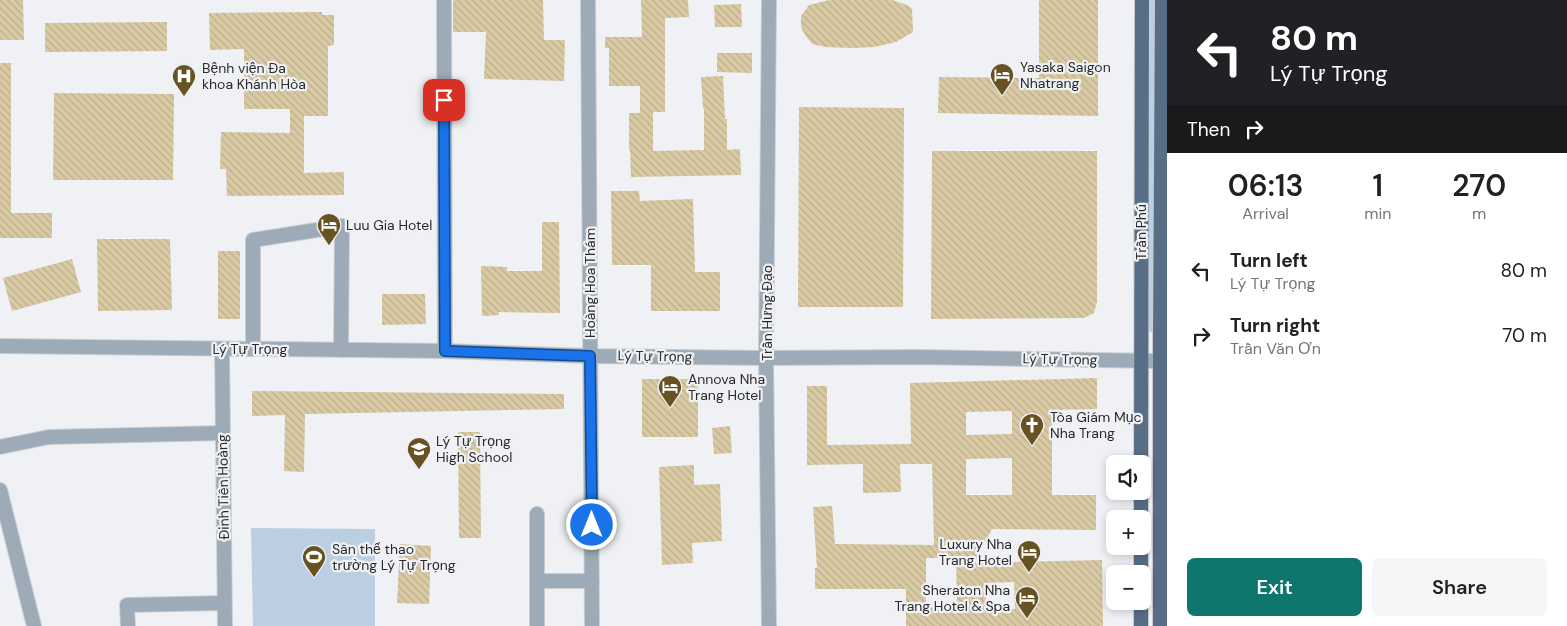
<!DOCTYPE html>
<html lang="en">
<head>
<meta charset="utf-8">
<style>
  :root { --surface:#fff; --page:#f6f6f6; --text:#202124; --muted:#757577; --accent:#0f766e }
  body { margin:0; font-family:"DM Sans",sans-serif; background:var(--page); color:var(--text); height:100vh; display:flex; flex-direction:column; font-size:19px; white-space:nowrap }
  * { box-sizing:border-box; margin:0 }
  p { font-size:16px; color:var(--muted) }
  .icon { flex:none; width:28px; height:28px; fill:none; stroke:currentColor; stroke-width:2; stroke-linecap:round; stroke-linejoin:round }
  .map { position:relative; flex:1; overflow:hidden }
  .drawer { display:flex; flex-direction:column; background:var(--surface); width:400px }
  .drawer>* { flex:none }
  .banner { background:#202124; color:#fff; overflow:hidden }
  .tools { position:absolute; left:1106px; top:455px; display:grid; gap:10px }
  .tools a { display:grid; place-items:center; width:45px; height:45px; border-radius:8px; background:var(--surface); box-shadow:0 2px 8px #0003; font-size:25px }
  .pin { position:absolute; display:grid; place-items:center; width:42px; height:42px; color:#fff; margin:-21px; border-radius:10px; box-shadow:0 2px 8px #0006 }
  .me { position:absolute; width:55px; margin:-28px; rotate:0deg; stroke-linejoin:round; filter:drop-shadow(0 0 4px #0008) }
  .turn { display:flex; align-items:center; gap:18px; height:105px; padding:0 20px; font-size:22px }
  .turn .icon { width:65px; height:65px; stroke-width:2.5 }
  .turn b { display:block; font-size:35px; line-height:42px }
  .then { display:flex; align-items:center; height:48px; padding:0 20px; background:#0003; gap:10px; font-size:19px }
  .eta { display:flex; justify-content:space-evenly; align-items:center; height:85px; text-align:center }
  .eta b { font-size:30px; font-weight:600; line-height:35px }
  .action { display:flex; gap:10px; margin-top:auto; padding:10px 20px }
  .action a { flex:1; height:58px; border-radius:8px; background:var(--accent); color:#fff; font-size:20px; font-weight:600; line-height:58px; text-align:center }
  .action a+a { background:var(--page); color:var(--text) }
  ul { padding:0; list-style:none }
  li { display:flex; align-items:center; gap:15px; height:65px; padding:0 20px }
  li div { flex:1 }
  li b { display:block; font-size:19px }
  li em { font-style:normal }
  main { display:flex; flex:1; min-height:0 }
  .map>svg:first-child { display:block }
  .green { fill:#bccee2 }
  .building { fill:url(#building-back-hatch); fill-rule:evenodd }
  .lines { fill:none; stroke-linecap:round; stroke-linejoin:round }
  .minor-casing { stroke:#cbcdd0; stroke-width:16 }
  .tertiary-casing { stroke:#cbcdd0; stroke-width:16 }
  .primary-casing { stroke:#cbcdd0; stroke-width:16 }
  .minor { stroke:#9daab7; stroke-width:14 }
  .tertiary { stroke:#9daab7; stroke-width:14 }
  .primary { stroke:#586e86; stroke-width:14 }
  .route-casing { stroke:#114b97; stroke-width:12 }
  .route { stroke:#1a73e8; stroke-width:9 }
  .labels { text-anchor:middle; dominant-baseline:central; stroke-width:4.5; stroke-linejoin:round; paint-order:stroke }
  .poi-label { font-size:14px; fill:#292a2b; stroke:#eff1f4; text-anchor:start }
  .street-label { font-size:14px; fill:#292a2b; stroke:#eff1f4 }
</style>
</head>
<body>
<main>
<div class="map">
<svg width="1167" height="626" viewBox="0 0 1167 626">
  <defs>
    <pattern id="building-back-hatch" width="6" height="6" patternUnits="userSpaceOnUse" patternTransform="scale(1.25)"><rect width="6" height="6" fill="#d9caa4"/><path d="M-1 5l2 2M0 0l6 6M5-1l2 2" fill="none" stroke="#baae8d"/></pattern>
  </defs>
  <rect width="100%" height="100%" fill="#eff1f4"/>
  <!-- green -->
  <g class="green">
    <polygon points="1149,0 1155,0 1154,332 1148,332"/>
    <polygon points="251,528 375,529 375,626 253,626"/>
  </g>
  <!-- building -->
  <g class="building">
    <polygon points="0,0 23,0 24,40 0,40"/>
    <polygon points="453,0 543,0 544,40 565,40 564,81 484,79 486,32 453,32"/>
    <polygon points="641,0 688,0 689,17 665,18 665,112 653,112 653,151 704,150 704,108 703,108 701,77 723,76 725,119 727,119 727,150 740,149 741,175 631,177 630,149 629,149 629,113 640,113 640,86 609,86 609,48 605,48 605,37 642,37"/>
    <polygon points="829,0 892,0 907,5 912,9 913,32 896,42 875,47 853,48 825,47 812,44 805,35 801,27 801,16 809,5"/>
    <polygon points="1039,0 1098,0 1098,116 938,113 939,77 1039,78"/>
    <polygon points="741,4 742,27 715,27 714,5"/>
    <polygon points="322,12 322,15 334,15 334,45 328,46 328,116 304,116 304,173 344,172 344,195 227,196 226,169 220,169 221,132 290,133 290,109 244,109 244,49 210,50 209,13"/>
    <polygon points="167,22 167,51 45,52 45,23"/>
    <polygon points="717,53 752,53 752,73 717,72"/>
    <polygon points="0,63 11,63 11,213 52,213 52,238 0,238"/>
    <polygon points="54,93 174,94 173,180 53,180"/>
    <polygon points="799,107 904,108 903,307 798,307"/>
    <polygon points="932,151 1097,151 1097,302 1094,313 1084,318 931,319"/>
    <polygon points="611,191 639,191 640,201 693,199 695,272 720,272 720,311 651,311 651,265 612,265"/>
    <polygon points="542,222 559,222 560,313 499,312 499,315 482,316 481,266 507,267 507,271 542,271"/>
    <polygon points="97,239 170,239 172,310 98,311"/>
    <rect x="218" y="251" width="22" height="68"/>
    <polygon points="72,259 81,292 12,311 3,278"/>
    <polygon points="382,294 425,294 426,324 382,325"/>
    <path d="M 1097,378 L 1097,409 L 1052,410 L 1052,495 L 1096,495 L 1096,530 L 992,529 L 974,563 L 1102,560 L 1103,626 L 906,626 L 906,589 L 815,589 L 815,568 L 817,568 L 813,507 L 832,506 L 835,544 L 934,545 L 932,464 L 900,464 L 901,492 L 863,493 L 863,464 L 807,465 L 807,386 L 827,386 L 827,445 L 911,444 L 910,383 ZM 1012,411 L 1012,434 L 966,435 L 966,412 ZM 1012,458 L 1012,495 L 966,495 L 966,459 ZM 926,558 L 956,558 L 957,608 L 926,607 ZM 1014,582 L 1015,609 L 986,610 L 985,583 Z"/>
    <rect x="642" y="379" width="56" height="58"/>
    <polygon points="252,391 564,394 564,409 305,414 304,472 284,471 285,415 252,416"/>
    <polygon points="730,426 732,453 714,454 712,428"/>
    <polygon points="458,432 480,432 481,538 459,538"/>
    <polygon points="694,465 694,485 720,484 722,541 692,543 693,563 662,565 659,467"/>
    <polygon points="400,544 431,546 429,604 397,603"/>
  </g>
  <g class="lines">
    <!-- minor casing -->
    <g class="minor-casing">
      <g id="minor">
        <polyline points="444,0 445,351"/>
        <polyline points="253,349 253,240 342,226 341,350"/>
        <polyline points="0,447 49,437 223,433"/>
        <polyline points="537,581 592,581"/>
        <polyline points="128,626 127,605 224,603"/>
        <polyline points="537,626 537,514"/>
      </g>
    </g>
    <!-- tertiary casing -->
    <g class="tertiary-casing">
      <g id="tertiary">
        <polyline points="588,0 592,626"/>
        <polyline points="0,346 445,351 590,356 766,358 918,357 1159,361"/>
        <polyline points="222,349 225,626"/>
        <polyline points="0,490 34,626"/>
        <polyline points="769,626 766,358 769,0"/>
      </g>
    </g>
    <!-- primary casing -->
    <g class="primary-casing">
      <g id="primary">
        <polyline points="1141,464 1142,0"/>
        <polyline points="1141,519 1141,491"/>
        <polyline points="1141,574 1141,546"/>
        <polyline points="1141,601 1141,626"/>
        <polyline points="1160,626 1160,338 1162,0"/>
      </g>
    </g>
    <!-- minor -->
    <use href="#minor" class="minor"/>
    <!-- tertiary -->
    <use href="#tertiary" class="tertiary"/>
    <!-- primary -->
    <use href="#primary" class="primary"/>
  </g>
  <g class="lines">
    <!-- route casing -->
    <g class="route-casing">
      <polyline id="route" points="444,100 445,351 590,356 592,525"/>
    </g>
    <!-- route -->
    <use href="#route" class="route"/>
  </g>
  <!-- icons -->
  <defs>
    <g id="hotel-pin" transform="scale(1.25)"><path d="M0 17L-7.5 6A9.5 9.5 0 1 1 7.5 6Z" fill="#665321" stroke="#eff1f4"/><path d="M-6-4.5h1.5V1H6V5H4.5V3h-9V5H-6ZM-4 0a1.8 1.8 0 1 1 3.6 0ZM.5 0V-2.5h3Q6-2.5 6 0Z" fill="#fff"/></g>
    <g id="hospital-pin" transform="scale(1.25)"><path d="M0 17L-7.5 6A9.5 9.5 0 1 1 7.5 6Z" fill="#665321" stroke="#eff1f4"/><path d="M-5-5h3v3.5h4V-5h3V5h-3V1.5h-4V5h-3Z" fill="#fff"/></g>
    <g id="church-pin" transform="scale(1.25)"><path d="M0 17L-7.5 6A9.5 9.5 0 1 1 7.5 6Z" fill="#665321" stroke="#eff1f4"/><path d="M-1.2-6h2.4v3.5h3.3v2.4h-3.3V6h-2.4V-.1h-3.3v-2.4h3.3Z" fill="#fff"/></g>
    <g id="school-pin" transform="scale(1.25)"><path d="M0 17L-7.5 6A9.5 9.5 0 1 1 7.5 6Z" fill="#665321" stroke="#eff1f4"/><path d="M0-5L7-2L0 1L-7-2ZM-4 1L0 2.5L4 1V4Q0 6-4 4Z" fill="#fff"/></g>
    <g id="stadium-pin" transform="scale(1.25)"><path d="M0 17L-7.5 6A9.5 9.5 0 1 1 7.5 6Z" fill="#665321" stroke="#eff1f4"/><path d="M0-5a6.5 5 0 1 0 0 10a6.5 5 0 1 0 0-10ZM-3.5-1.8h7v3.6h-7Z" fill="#fff"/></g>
  </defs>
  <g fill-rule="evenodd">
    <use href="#hotel-pin" x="1002" y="75"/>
    <use href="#hospital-pin" x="184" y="76"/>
    <use href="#hotel-pin" x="329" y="225"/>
    <use href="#hotel-pin" x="670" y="387"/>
    <use href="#church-pin" x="1032" y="425"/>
    <use href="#school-pin" x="419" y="449"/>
    <use href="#hotel-pin" x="1029" y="552"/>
    <use href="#stadium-pin" x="314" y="557"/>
    <use href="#hotel-pin" x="1027" y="598"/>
  </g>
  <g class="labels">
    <!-- poi labels -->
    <g class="poi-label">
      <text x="1020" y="67">Yasaka Saigon<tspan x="1020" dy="16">Nhatrang</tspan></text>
      <text x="202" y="68">Bệnh viện Đa<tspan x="202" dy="16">khoa Khánh Hòa</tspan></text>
      <text x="346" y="225">Luu Gia Hotel</text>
      <text x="688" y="379">Annova Nha<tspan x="688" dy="16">Trang Hotel</tspan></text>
      <text x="1050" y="417">Tòa Giám Mục<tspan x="1050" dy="16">Nha Trang</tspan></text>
      <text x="436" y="441">Lý Tự Trọng<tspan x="436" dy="16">High School</tspan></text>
      <text x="1012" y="544" text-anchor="end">Luxury Nha<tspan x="1012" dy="16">Trang Hotel</tspan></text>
      <text x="332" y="549">Sân thể thao<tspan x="332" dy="16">trường Lý Tự Trọng</tspan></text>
      <text x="1010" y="590" text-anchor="end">Sheraton Nha<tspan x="1010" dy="16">Trang Hotel &amp; Spa</tspan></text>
    </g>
    <!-- street labels -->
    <g class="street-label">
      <text transform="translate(1141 232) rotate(-90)">Trần Phú</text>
      <text transform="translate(590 283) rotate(-90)">Hoàng Hoa Thám</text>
      <text transform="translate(767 313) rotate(-90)">Trần Hưng Đạo</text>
      <text x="250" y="349">Lý Tự Trọng</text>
      <text transform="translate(655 356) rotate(1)">Lý Tự Trọng</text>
      <text transform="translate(1060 359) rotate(1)">Lý Tự Trọng</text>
      <text transform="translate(223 487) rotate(-91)">Đinh Tiên Hoàng</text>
    </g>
  </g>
</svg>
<div class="tools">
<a><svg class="icon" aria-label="sound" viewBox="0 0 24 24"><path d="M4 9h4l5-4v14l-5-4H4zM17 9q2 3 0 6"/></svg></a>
<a>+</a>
<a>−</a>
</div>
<div class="pin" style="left:444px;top:100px;background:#d93025"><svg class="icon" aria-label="arrive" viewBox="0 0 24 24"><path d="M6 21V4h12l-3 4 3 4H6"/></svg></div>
<svg class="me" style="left:592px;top:525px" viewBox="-20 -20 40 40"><circle r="17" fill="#1a73e8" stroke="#fff" stroke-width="3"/><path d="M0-11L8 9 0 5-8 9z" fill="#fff"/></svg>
</div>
<section class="drawer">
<div class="banner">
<div class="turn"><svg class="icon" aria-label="left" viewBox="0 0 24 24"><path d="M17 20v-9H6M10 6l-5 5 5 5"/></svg><div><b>80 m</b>Lý Tự Trọng</div></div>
<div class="then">Then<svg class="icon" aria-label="right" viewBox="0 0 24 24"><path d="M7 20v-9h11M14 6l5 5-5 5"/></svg></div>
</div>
<div class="eta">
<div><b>06:13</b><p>Arrival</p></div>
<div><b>1</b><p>min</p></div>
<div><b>270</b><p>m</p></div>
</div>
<ul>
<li><svg class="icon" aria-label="left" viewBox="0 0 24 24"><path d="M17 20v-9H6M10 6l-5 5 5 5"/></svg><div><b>Turn left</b><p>Lý Tự Trọng</p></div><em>80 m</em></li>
<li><svg class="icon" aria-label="right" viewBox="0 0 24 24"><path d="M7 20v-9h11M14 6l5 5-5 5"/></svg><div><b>Turn right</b><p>Trần Văn Ơn</p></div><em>70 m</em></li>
</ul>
<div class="action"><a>Exit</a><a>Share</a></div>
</section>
</main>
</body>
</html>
